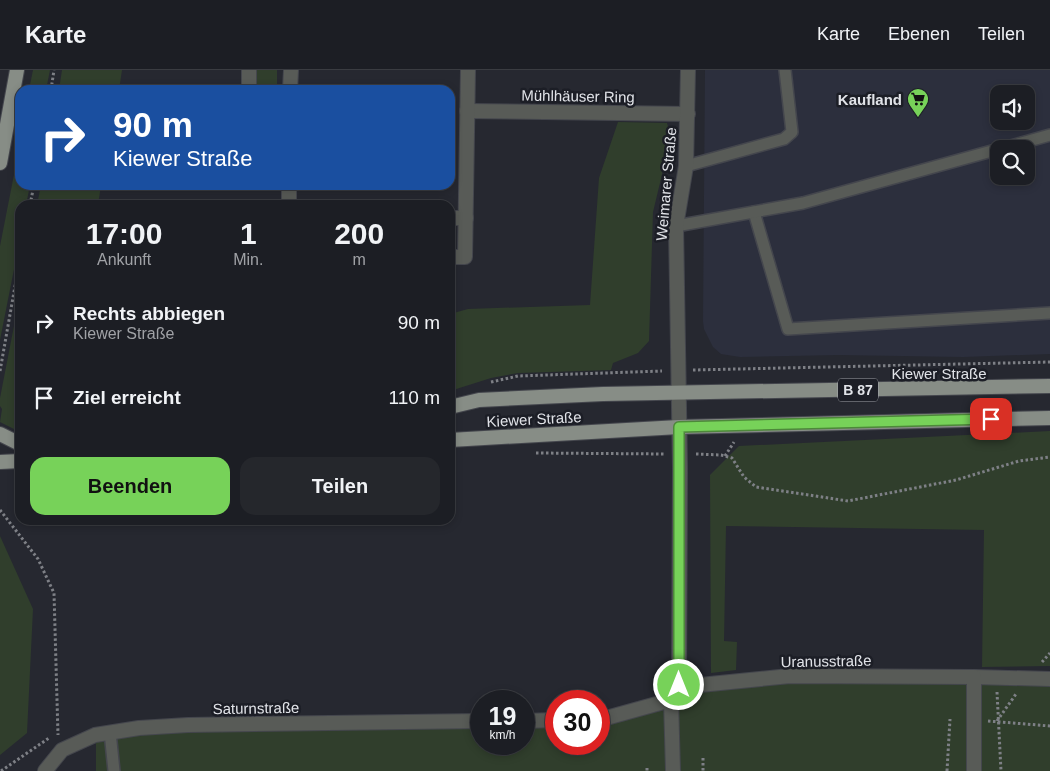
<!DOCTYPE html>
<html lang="de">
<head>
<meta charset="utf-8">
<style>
  :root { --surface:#1c1e24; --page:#25272c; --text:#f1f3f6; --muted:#a0a2a6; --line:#3a3c41; --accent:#77d259 }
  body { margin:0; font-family:Arial,sans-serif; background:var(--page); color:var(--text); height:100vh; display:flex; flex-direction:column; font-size:19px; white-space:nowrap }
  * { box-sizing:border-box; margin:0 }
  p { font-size:16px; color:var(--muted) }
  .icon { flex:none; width:28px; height:28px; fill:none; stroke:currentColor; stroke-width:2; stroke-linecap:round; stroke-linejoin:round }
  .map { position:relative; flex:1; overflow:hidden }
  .side { position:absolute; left:15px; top:130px; width:440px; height:325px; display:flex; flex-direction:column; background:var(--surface); border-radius:15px; box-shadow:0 2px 8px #0003,0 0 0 1px var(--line) }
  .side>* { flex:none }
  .top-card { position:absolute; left:15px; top:15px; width:440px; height:105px; border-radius:15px; box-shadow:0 2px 8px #0003,0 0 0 1px var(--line); background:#1a4fa0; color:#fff; overflow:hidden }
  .tools { position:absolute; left:990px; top:15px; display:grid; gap:10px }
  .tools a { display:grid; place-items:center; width:45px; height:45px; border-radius:10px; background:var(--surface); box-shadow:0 2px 8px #0003,0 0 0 1px var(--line); font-size:25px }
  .speed { position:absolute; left:470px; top:620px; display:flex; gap:10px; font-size:25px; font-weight:700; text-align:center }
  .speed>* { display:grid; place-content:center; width:65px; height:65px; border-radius:50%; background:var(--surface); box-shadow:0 2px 8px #0003,0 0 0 1px var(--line); line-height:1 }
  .speed small { font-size:12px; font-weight:400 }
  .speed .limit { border:8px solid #d22; background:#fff; color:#111 }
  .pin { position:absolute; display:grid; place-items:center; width:42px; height:42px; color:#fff; margin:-21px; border-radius:10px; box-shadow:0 2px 8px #0006 }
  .me { position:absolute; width:55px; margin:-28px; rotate:0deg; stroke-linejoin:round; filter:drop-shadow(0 0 4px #0008) }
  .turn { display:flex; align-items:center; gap:18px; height:105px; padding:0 15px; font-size:22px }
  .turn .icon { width:65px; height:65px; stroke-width:2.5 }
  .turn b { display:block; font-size:35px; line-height:42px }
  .eta { display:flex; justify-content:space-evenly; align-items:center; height:85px; text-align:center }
  .eta b { font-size:30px; font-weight:800; line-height:35px }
  .cta { display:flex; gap:10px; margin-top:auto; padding:10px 15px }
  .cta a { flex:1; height:58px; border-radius:15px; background:var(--accent); color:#111; font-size:20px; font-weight:800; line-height:58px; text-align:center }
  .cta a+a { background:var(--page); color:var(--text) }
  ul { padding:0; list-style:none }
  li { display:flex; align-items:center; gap:15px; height:75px; padding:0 15px }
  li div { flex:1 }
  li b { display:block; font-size:19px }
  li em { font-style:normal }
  header { display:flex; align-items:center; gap:30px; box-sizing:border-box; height:70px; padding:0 25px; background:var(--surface); border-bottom:1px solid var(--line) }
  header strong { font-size:24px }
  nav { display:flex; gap:28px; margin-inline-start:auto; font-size:18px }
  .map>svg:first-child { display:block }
  .built { fill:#2c2f3d; fill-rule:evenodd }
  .green { fill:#303e2c }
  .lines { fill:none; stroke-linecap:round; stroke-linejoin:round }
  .service-casing { stroke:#44464d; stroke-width:14 }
  .minor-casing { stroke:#44464d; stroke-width:16 }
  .primary-casing { stroke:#44464d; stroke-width:16 }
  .path { stroke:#7e8086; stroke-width:3; stroke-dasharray:2.5 2.5; stroke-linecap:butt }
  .service { stroke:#585b57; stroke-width:11 }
  .minor { stroke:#585b57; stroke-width:14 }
  .primary { stroke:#878d86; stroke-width:14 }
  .route-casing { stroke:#4d883a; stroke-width:12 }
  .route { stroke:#77d259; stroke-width:9 }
  .labels { text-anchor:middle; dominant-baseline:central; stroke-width:5; stroke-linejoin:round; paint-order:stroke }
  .shield { fill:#1c1e26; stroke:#a6a8ae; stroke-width:1 }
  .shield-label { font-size:14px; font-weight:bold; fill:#e1e3e8 }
  .street-label { font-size:15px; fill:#e1e3e8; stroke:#1c1e26 }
  .poi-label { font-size:15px; font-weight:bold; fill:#e1e3e8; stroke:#1c1e26; text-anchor:end }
</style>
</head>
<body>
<header>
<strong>Karte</strong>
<nav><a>Karte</a><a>Ebenen</a><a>Teilen</a></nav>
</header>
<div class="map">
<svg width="1050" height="701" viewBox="0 0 1050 701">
  <rect width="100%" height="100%" fill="#262830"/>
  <!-- built -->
  <path class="built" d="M 705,0 L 1050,0 L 1050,284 L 963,287 L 839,285 L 740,287 L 721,284 L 713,277 L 704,259 L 703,251 ZM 999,24 L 1026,24 L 1026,51 L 999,51 ZM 999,79 L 1026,79 L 1026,106 L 999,106 Z"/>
  <!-- green -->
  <g class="green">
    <polygon points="33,0 50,0 46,20 29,20"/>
    <polygon points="62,0 122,0 119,20 59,20"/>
    <rect x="253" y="0" width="24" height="20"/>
    <polygon points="618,52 667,53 671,67 653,142 649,271 638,283 613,293 611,300 518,303 491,308 450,321 450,244 468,239 590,235 599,108"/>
    <polygon points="20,74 20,115 30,115 26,135 20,135 20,169 0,270 0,176"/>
    <polygon points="41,115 101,115 98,135 37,135"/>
    <polygon points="20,225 20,362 0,352 2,339 0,336 0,328"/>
    <polygon points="1050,361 1050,596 982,597 984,460 726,456 724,571 737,572 736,600 711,603 710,405 739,376"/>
    <polygon points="0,466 33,539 27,663 0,685"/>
    <polygon points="790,606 1050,609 1050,701 96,701 96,668 142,661 481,652 481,674 524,674 524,652 556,651 556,674 599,674 599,650 671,630 679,615"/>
  </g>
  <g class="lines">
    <!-- service casing -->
    <g class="service-casing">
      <g id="service">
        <polyline points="1000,79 1050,65"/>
        <polyline points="686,96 784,69 792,62 785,0"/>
        <polyline points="754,142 788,259 1050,243"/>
        <polyline points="676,156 803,133 999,79"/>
        <polyline points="110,662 114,701"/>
      </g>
    </g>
    <!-- minor casing -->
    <g class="minor-casing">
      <g id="minor">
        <polyline points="249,20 249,0"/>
        <polyline points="290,20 291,0"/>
        <polyline points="467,41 688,44"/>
        <polyline points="289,135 289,115"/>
        <polyline points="450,148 466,148"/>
        <polyline points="450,187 465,187 468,0"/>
        <polyline points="974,607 1050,609"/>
        <polyline points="679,615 700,615 790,606 974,607 974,701"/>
        <polyline points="599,650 671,630"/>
        <polyline points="524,651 556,650"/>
        <polyline points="45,701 62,680 95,665 139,658 188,655 481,651"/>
        <polyline points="673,701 671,630 679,615 680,398 676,156 686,96 688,0"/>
      </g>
    </g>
    <!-- primary casing -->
    <g class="primary-casing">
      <g id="primary">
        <polyline points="0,93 17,0"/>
        <polyline points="450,337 479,330 603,324 1050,316"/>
        <polyline points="0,364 20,374"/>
        <polyline points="450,370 679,357 1050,348"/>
        <polyline points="0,392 20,391"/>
      </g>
    </g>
    <!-- path -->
    <g class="path">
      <polyline points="51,20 54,0"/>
      <polyline points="30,135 34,115"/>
      <polyline points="693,300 1050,292"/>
      <polyline points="0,301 20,188"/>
      <polyline points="491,312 518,306 662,301"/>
      <polyline points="536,383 665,384"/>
      <polyline points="696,384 721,385 732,388 744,407 756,417 848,431 956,410 1019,391 1050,387"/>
      <polyline points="725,386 734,372"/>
      <polyline points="0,440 38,489 54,523 58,665"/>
      <polyline points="1042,592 1050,583"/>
      <polyline points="997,622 1001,701"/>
      <polyline points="988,651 1050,656"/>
      <polyline points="997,651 1016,624"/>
      <polyline points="703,688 703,701"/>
      <polyline points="647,698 647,701"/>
      <polyline points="1,701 49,668"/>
      <polyline points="947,701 950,649"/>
    </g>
    <!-- service -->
    <use href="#service" class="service"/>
    <!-- minor -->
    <use href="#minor" class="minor"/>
    <!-- primary -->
    <use href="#primary" class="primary"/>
  </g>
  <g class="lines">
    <!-- route casing -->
    <g class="route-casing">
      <polyline id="route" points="679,615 679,357 991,349"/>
    </g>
    <!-- route -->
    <use href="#route" class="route"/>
  </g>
  <!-- icons -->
  <defs>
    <g id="supermarket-pin" transform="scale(1.125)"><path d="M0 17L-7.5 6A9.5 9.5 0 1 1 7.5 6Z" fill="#77d259" stroke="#1c1e26"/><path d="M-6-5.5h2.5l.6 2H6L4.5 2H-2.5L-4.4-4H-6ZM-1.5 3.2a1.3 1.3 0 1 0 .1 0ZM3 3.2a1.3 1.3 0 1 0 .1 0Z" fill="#111"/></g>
  </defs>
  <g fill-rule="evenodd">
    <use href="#supermarket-pin" x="918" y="29"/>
  </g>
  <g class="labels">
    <!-- shield labels -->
    <rect class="shield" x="838" y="308.5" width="40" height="23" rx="4"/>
    <g class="shield-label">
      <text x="858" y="320">B 87</text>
    </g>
    <!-- street labels -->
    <g class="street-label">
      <text transform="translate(578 26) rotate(1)">Mühlhäuser Ring</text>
      <text transform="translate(666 114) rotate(-85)">Weimarer Straße</text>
      <text x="939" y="303">Kiewer Straße</text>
      <text transform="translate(534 349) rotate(-3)">Kiewer Straße</text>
      <text transform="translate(826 591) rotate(-1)">Uranusstraße</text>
      <text transform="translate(256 638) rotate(-1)">Saturnstraße</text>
    </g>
    <!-- poi labels -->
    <g class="poi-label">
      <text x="902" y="29">Kaufland</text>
    </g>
  </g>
</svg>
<div class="tools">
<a><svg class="icon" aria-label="sound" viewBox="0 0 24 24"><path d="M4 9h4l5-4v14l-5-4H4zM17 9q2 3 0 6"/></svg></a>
<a><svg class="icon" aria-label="search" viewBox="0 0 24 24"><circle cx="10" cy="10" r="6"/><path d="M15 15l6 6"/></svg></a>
</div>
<div class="speed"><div>19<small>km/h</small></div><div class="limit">30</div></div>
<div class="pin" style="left:991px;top:349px;background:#d93025"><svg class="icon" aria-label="arrive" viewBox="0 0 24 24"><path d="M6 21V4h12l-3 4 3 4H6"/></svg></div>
<svg class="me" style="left:679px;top:615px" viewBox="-20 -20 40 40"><circle r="17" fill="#77d259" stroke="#fff" stroke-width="3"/><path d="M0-11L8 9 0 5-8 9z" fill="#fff"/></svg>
<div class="top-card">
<div class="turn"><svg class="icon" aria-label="right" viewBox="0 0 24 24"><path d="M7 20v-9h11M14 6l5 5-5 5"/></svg><div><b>90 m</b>Kiewer Straße</div></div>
</div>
<section class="side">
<div class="eta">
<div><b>17:00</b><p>Ankunft</p></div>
<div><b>1</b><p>Min.</p></div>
<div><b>200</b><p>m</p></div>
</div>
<ul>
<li><svg class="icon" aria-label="right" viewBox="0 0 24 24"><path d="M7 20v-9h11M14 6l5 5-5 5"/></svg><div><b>Rechts abbiegen</b><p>Kiewer Straße</p></div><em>90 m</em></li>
<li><svg class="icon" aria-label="arrive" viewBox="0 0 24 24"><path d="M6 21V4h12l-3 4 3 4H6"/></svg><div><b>Ziel erreicht</b></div><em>110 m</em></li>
</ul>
<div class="cta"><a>Beenden</a><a>Teilen</a></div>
</section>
</div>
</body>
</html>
